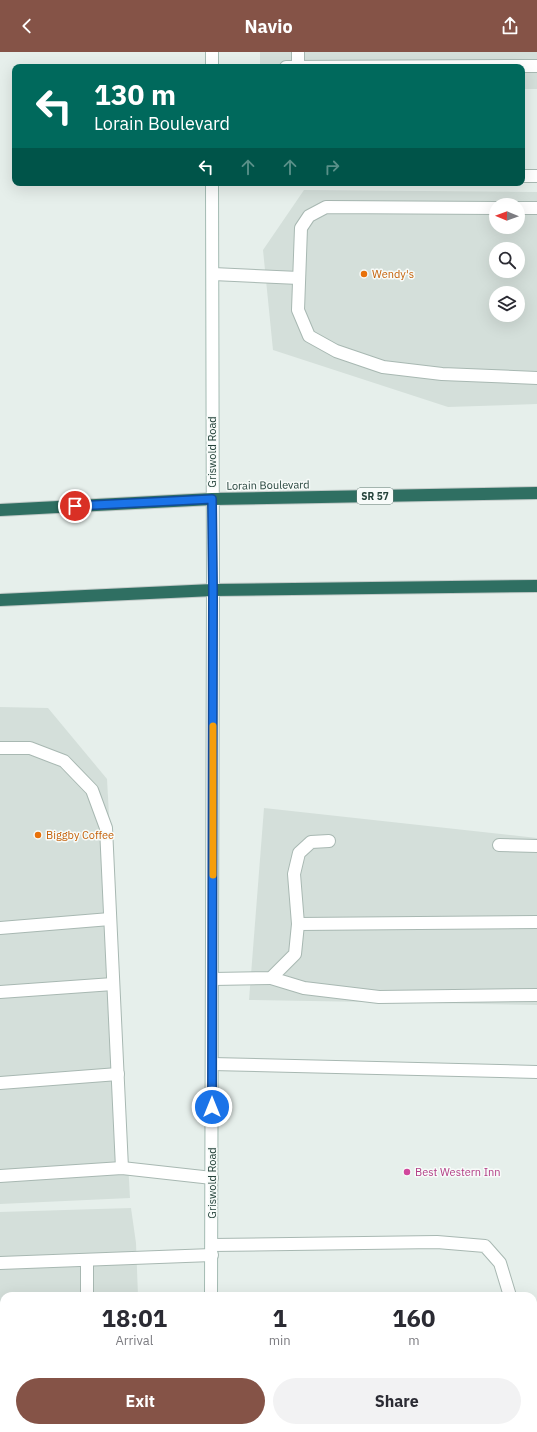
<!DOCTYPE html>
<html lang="en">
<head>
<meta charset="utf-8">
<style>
  :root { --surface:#fff; --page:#f2f2f3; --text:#2b2b33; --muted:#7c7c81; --accent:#855347 }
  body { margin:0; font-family:"IBM Plex Sans",sans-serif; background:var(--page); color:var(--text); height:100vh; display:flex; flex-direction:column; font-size:15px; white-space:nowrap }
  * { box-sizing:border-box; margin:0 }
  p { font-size:13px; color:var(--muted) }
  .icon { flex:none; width:22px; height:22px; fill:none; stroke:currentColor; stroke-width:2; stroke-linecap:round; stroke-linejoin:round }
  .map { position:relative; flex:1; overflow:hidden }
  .side { position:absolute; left:0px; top:1240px; width:537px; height:140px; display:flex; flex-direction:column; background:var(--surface); border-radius:12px 12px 0 0; box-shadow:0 4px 16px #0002 }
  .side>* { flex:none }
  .top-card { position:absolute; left:12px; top:12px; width:513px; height:122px; border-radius:8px; box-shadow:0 4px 16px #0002; background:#00695c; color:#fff; overflow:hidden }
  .needle { width:26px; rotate:271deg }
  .controls { position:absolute; left:489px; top:146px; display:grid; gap:8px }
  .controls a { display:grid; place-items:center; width:36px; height:36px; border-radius:50%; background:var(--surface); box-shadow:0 4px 16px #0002; font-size:20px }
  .pin { position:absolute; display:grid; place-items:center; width:34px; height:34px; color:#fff; margin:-17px; border:2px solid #fff; border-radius:50%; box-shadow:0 1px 4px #0007 }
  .me { position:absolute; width:44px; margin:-22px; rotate:0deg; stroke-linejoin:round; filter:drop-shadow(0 0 3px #0008) }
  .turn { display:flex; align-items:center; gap:14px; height:84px; padding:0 16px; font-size:18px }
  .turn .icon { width:52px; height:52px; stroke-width:2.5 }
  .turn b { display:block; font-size:28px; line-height:34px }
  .lanes { display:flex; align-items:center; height:38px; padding:0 16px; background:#0003; justify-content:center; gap:20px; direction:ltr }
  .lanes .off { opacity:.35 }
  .eta { display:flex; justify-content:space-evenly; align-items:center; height:68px; text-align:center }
  .eta b { font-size:24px; font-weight:700; line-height:28px }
  .action { display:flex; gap:8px; margin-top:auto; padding:8px 16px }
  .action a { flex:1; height:46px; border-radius:24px; background:var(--accent); color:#fff; font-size:16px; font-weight:700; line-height:46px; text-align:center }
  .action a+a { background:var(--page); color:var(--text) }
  header { display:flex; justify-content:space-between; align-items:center; height:52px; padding:0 16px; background:var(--accent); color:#fff; font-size:18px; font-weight:700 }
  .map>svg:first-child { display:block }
  .built { fill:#d4dfda; fill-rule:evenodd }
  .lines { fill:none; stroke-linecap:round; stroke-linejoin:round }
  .lane-casing { stroke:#a8b8b2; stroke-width:14 }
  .secondary-casing { stroke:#a4bbb3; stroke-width:14 }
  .highway-casing { stroke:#c2cac8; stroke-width:14 }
  .lane { stroke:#fff; stroke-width:12 }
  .secondary { stroke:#fff; stroke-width:12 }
  .highway { stroke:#2f6f62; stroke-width:12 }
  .route-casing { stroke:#114b97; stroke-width:10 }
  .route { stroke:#1a73e8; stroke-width:7 }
  .slow { stroke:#f59e0b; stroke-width:7 }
  .food-dot { fill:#e8710a; stroke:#f7fbf9; stroke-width:1.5 }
  .hotel-dot { fill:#d1479c; stroke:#f7fbf9; stroke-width:1.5 }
  .labels { text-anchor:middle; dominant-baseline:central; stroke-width:3; stroke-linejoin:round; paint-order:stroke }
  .shield { fill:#f7fbf9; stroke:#637a73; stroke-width:1 }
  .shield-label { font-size:10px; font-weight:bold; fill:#24423a }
  .food-label { font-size:11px; fill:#c56008; stroke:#f7fbf9; text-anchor:start }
  .street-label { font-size:11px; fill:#24423a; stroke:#f7fbf9 }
  .hotel-label { font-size:11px; fill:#b23c85; stroke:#f7fbf9; text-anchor:start }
</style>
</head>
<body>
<header><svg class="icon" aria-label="back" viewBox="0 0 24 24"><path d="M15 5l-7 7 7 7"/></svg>Navio<svg class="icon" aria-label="share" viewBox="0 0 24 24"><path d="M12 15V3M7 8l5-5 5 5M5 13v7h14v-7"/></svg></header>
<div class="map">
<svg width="537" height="1380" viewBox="0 0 537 1380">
  <rect width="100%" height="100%" fill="#e6efeb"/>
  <!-- built -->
  <g class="built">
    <polygon points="260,0 537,0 537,37 522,37 522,15 260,15"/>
    <path d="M 304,138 L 537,140 L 537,352 L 448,355 L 273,298 L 263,198 ZM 496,153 L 518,153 L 518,175 L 496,175 ZM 496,197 L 518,197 L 518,219 L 496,219 ZM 496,241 L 518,241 L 518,263 L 496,263 Z"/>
    <polygon points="0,655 48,656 107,727 130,1146 0,1152"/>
    <polygon points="264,756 537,786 537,953 249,948"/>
    <polygon points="131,1156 136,1191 138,1244 4,1244 4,1376 142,1376 142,1380 0,1380 0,1160"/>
  </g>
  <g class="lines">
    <!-- lane casing -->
    <g class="lane-casing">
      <g id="lane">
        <polyline points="298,0 298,15"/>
        <polyline points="286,15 537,14"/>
        <polyline points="522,124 537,124"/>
        <polyline points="496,156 326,155 309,164 301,176 298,258 309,284 336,299 383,315 442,322 537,326"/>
        <polyline points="518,156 537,156"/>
        <polyline points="213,222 299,226"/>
        <polyline points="0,696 30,696 64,709 92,738 106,776 122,1116"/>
        <polyline points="499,793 537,794"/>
        <polyline points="298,872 294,822 299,801 311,790 329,789"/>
        <polyline points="0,876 110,867"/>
        <polyline points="271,926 304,936 379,945 537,943"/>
        <polyline points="213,927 271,926 295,902 298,872 537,870"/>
        <polyline points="0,940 113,932"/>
        <polyline points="212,1012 537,1020"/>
        <polyline points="0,1031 118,1022"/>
        <polyline points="0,1124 122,1116 212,1126"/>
        <polyline points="212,1193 437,1190 485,1194 500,1211 510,1244"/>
        <polyline points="87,1208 87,1244"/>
        <polyline points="0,1211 212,1203"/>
      </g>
    </g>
    <!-- secondary casing -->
    <g class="secondary-casing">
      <g id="secondary">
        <polyline points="212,15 212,0"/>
        <polyline points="211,1244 213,538 212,131"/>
        <polyline points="211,1380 211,1376"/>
      </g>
    </g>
    <!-- highway casing -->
    <g class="highway-casing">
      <g id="highway">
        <polyline points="0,458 212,447 537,441"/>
        <polyline points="0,548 213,538 537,534"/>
      </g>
    </g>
    <!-- lane -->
    <use href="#lane" class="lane"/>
    <!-- secondary -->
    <use href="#secondary" class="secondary"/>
    <!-- highway -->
    <use href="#highway" class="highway"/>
  </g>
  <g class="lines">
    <!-- route casing -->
    <g class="route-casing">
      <polyline id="route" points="75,454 212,447 213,538 212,1055"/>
    </g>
    <!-- route -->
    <use href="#route" class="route"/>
    <!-- slow -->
    <polyline class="slow" points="213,823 213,674"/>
  </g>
  <!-- markers -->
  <g class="food-dot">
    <circle cx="364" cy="222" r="4"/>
    <circle cx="38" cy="783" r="4"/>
  </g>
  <circle class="hotel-dot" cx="407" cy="1120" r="4"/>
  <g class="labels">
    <!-- shield labels -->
    <rect class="shield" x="357" y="436" width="36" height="16" rx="3"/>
    <g class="shield-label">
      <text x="375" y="444">SR 57</text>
    </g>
    <!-- food labels -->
    <g class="food-label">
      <text x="372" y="222">Wendy's</text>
      <text x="46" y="783">Biggby Coffee</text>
    </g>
    <!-- street labels -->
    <g class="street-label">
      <text transform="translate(212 400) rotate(-90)">Griswold Road</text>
      <text transform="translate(268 433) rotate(-1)">Lorain Boulevard</text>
      <text transform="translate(212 1131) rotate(-90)">Griswold Road</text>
    </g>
    <!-- hotel labels -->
    <g class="hotel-label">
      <text x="415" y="1120">Best Western Inn</text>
    </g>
  </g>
</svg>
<div class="controls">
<a><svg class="needle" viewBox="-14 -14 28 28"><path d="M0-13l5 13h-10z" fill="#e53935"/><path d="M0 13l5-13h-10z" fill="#7c7c81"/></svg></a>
<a><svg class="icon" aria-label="search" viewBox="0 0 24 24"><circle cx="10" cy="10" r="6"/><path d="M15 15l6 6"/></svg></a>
<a><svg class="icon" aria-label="layers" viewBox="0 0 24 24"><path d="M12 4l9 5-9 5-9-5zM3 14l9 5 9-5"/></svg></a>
</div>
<div class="pin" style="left:75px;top:454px;background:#d93025"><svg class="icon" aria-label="arrive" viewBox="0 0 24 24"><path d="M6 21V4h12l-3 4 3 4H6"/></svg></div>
<svg class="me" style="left:212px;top:1055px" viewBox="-20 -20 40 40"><circle r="17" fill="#1a73e8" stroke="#fff" stroke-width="3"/><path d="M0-11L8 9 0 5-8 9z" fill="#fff"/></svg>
<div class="top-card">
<div class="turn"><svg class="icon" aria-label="left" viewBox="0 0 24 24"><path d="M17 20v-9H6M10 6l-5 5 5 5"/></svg><div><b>130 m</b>Lorain Boulevard</div></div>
<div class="lanes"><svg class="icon" aria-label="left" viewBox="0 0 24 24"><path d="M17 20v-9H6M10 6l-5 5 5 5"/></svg><svg class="icon off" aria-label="ahead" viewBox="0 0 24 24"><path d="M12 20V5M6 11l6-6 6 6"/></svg><svg class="icon off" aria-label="ahead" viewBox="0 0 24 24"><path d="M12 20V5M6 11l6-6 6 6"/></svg><svg class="icon off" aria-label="right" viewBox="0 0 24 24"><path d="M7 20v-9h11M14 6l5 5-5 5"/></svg></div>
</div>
<section class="side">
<div class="eta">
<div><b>18:01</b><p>Arrival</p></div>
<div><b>1</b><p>min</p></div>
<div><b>160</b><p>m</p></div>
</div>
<div class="action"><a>Exit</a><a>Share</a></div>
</section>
</div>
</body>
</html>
